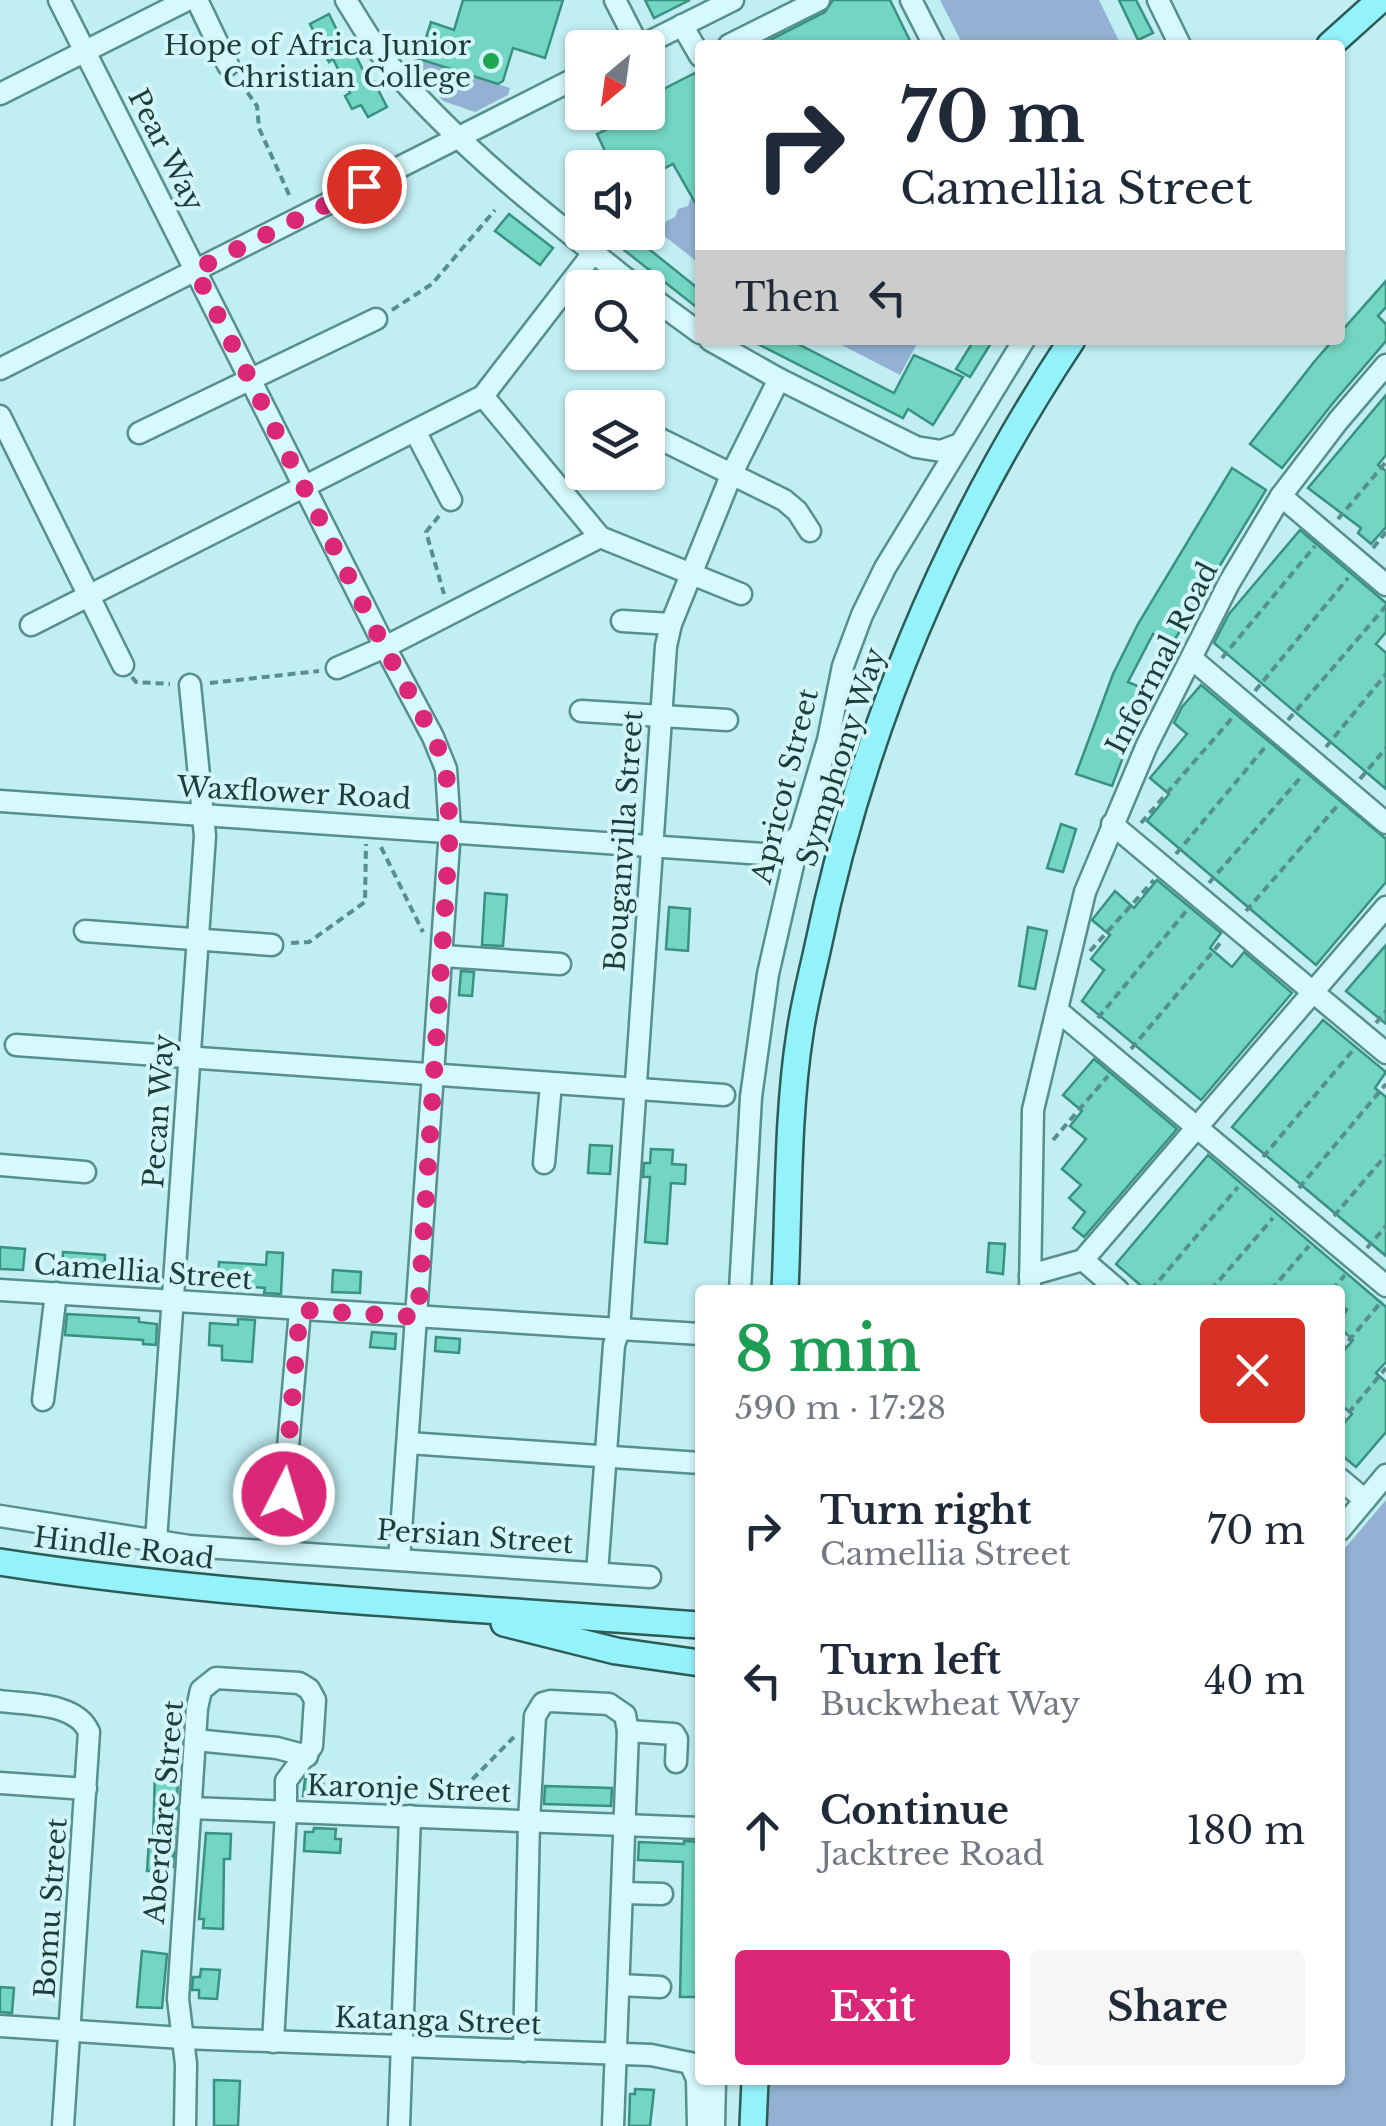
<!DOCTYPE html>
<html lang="en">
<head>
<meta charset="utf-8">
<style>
  :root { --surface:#fff; --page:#f6f6f7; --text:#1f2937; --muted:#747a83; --accent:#db2777 }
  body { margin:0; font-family:"Libre Baskerville",serif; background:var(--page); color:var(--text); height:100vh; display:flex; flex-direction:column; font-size:38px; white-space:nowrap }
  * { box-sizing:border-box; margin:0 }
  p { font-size:32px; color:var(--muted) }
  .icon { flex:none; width:55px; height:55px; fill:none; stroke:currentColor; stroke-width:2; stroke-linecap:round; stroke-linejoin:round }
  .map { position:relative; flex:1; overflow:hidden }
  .details { position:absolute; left:695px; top:1285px; width:650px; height:800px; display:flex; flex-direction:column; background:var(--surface); border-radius:10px; box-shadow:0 2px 8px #0004 }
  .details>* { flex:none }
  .top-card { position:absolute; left:695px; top:40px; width:650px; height:305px; border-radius:10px; box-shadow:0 2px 8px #0004; background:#fff; color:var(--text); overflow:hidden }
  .needle { width:65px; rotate:209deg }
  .controls { position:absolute; left:565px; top:30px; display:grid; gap:20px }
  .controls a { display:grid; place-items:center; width:100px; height:100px; border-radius:10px; background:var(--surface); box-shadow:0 2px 8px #0004; font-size:50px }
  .pin { position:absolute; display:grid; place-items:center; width:85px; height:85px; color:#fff; margin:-42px; border:5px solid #fff; border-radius:50%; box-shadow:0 2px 10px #0007 }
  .me { position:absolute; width:110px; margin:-55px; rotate:5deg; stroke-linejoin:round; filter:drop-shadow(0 0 8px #0008) }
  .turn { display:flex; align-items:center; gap:35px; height:210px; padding:0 40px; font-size:45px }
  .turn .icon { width:130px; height:130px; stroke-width:2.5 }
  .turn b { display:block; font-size:70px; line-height:85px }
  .then { display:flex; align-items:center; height:95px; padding:0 40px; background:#0003; gap:20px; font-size:38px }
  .round { display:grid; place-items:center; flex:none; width:105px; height:105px; border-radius:10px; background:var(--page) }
  .overview { display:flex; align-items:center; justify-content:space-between; height:170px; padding:0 40px }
  h1 { font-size:60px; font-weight:700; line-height:75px; color:#1e9e55 }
  .button { display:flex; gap:20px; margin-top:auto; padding:20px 40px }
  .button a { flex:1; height:115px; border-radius:10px; background:var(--accent); color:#fff; font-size:40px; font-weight:700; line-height:115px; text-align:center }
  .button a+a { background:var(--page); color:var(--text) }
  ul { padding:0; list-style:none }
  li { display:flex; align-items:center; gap:30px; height:150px; padding:0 40px }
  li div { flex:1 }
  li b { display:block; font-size:38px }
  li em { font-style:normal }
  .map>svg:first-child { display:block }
  .green { fill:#93b2d3 }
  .building { fill:#72d6c3; stroke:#39917f; stroke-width:2.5 }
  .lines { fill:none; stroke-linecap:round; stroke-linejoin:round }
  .minor-casing { stroke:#568f8b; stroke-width:25 }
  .major-casing { stroke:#2b5c55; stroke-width:30 }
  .path { stroke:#568f8b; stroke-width:4; stroke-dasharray:8 5; stroke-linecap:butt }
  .minor { stroke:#d5f9fd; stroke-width:20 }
  .major { stroke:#94f2fb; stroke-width:25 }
  .route { stroke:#db2777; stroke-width:18; stroke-dasharray:0 32.4 }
  .poi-dot { fill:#1ea653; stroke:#d2f5f9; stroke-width:4 }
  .labels { text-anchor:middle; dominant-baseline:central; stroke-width:8; stroke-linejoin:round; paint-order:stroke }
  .poi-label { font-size:28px; fill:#1c3d39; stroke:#d2f5f9; text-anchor:end }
  .street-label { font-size:28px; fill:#1c3d39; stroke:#d2f5f9 }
</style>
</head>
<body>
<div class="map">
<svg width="1386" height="2126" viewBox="0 0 1386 2126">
  <rect width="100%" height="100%" fill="#c1eef3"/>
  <!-- green -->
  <g class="green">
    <polygon points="940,0 1099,0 1121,45 963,45"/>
    <polygon points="416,58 510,88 508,95 475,112 443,101 413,66"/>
    <polygon points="692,195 700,211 700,264 648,223 648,207 659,225 675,217 678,209 688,206"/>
    <polygon points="832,340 919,340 900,375"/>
    <polygon points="1386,1500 1386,2126 766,2126 767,2080 1340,2080 1340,1554"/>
  </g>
  <!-- building -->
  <g class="building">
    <polygon points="463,0 563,0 545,58 513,48 503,81 498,84 419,59 431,22 454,30"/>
    <polygon points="645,0 690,0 654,18"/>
    <polygon points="833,0 890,0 912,45 760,45 825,12"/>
    <polygon points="1119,0 1136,0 1153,33 1138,40"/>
    <polygon points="329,14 350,57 355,54 370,84 374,82 387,107 368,117 361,105 352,109 345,96 350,93 333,59 329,62 310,24"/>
    <polygon points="695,73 700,83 700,211 673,164 648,177 648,168 613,168 597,134 626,120 623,112 648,112 648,97"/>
    <polygon points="509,214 553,248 540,265 495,231"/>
    <polygon points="629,233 700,290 700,310 619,246"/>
    <polygon points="1386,281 1386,307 1378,316 1386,324 1386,341 1333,403 1282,468 1250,444 1314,362 1333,340 1340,340 1340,333"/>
    <polygon points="750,340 790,340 894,393 914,355 963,377 933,425 908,409 903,418"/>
    <polygon points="974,340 993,340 970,377 956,369"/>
    <polygon points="1386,395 1386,455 1378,465 1386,471 1386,527 1371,544 1358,533 1361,528 1308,488"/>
    <polygon points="1232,468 1266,490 1172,644 1153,634 1128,682 1147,690 1133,714 1138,718 1112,786 1076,774 1113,674 1138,624"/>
    <polygon points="1300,530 1386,603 1386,632 1376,644 1386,653 1386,789 1214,643 1229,614"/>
    <polygon points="1201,685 1386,839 1386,882 1316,965 1147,821 1169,794 1150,778 1187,734 1174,723 1182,707"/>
    <polygon points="625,758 639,759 637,783 623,782"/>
    <polygon points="1061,824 1076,829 1063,872 1047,868"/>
    <polygon points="1157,880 1221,933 1210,948 1232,967 1244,952 1292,993 1201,1100 1082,1001 1104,970 1091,959 1110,935 1092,920 1115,891 1134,908"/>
    <polygon points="485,893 507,895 503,946 482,945"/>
    <polygon points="669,907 690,909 688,951 666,949"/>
    <polygon points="1028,927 1047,931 1035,989 1019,986"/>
    <polygon points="1386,945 1386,1024 1346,991"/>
    <polygon points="461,971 474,972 472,996 459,995"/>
    <polygon points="1323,1020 1386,1072 1375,1088 1386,1097 1386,1256 1232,1127"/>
    <polygon points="1094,1059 1177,1129 1084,1237 1073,1228 1085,1212 1069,1198 1081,1185 1062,1169 1086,1139 1070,1126 1082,1111 1063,1095"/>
    <polygon points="590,1145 612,1146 610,1174 588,1173"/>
    <polygon points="651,1149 673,1150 672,1164 686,1165 685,1184 671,1183 667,1244 645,1242 650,1177 643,1177 644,1163 650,1163"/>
    <polygon points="1208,1155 1386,1307 1386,1362 1376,1373 1386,1382 1386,1432 1356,1467 1340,1454 1340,1428 1352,1414 1340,1404 1340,1355 1353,1340 1340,1328 1340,1319 1347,1310 1340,1304 1340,1290 1146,1290 1116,1264"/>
    <polygon points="989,1243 1005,1244 1003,1274 987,1272"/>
    <polygon points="0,1247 25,1249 23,1270 0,1269"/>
    <polygon points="63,1252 105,1255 104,1276 62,1273"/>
    <polygon points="267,1252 283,1253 281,1294 264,1293 265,1288 218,1284 219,1262 266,1265"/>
    <polygon points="333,1270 361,1272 360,1293 332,1292"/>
    <polygon points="67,1314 139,1318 139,1322 157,1324 156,1345 143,1344 143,1340 65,1335"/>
    <polygon points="238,1319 255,1320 252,1362 222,1360 222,1346 209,1345 210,1323 238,1325"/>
    <polygon points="372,1332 396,1334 395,1349 370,1347"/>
    <polygon points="436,1337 460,1339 459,1353 435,1351"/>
    <polygon points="155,1771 174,1773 173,1781 178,1781 173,1867 162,1866 161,1871 147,1871 149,1841 153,1841"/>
    <polygon points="305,1779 323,1780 323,1797 303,1796"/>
    <polygon points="545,1786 612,1788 611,1806 544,1804"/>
    <polygon points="314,1828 336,1829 335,1839 341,1839 340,1853 304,1851 305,1832 313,1832"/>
    <polygon points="206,1833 231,1834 230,1859 224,1859 223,1929 203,1928 204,1919 199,1919"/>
    <polygon points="684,1841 700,1842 698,1997 680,1997 683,1862 638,1860 639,1842 684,1844"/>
    <polygon points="142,1951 167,1954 162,2008 137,2007"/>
    <polygon points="201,1969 220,1970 217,1999 199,1998 199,1990 192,1990 193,1977 200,1977"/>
    <polygon points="0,1987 14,1988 12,2013 0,2012"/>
    <polygon points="214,2080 240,2081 238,2126 214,2126"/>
    <polygon points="635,2089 654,2090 650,2126 629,2126 630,2094 635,2094"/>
  </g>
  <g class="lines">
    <!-- minor casing -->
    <g class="minor-casing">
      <g id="minor">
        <polyline points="59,0 385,647 433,737 446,769 450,830 399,1560"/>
        <polyline points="197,0 228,65"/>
        <path d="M 346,0 C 362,26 377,52 398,75 C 468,155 555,222 638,288"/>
        <polyline points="615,0 639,47"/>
        <polyline points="911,0 934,45"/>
        <polyline points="1158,0 1180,45"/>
        <polyline points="682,25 700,56"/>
        <polyline points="729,45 819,0"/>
        <polyline points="637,48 733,0"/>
        <polyline points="0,94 187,0"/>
        <polyline points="648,196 651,194"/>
        <polyline points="648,295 700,333"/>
        <polyline points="710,340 779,379 916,447 941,451 960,444"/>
        <polyline points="0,369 582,75"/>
        <polyline points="483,396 600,537 741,594"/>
        <polyline points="0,416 123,665"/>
        <polyline points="415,431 451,500"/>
        <polyline points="139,433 376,319"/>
        <polyline points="656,437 784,500 797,511 810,531"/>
        <polyline points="1281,496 1386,585"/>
        <polyline points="622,621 671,624"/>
        <polyline points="31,625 483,396 594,252"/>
        <polyline points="1191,658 1386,823"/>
        <polyline points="337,668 385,647 600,537"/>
        <polyline points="581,711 727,720"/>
        <polyline points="0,801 764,854 789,844 800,834"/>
        <polyline points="1112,824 1386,1053"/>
        <polyline points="85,931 272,945"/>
        <polyline points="443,956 560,964"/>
        <polyline points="1058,1011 1386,1286"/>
        <polyline points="16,1045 724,1095"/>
        <polyline points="544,1163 551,1084"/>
        <polyline points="0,1165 85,1172"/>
        <polyline points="1083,1260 1118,1290"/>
        <polyline points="1030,1275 1083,1260 1386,907"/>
        <polyline points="0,1290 700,1334"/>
        <polyline points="740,1290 751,1097 768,974 800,834 828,740 843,666 862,615 885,568 1024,340"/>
        <polyline points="1030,1290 1033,1110 1085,892 1147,745 1229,583 1281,496 1338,421 1386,365"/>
        <polyline points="43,1400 56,1293"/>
        <polyline points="408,1443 700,1463"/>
        <polyline points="1340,1479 1365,1500"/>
        <polyline points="284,1493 300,1310"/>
        <polyline points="0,1516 189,1546 650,1577"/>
        <polyline points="1340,1530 1386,1475"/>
        <polyline points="156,1541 205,836 190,685"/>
        <polyline points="597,1573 614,1345 619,1330 666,646 671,624 732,473 779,379"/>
        <path d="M 0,1701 C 28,1705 76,1702 89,1732 L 63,2126"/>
        <polyline points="628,1731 674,1734 677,1739 676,1762"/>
        <polyline points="195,1740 277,1748 307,1756"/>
        <polyline points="0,1783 86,1789"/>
        <polyline points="190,1808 700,1828"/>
        <polyline points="623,1893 662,1894"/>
        <polyline points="619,1985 660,1987"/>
        <polyline points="0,2026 182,2038 651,2055 690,2063"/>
        <polyline points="524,2051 529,1821 535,1716 543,1703 550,1701 609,1704 625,1715 628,1731 613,2126"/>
        <polyline points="690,2063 697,2079 698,2126"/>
        <polyline points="185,2126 186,2064 178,1999 197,1708 201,1690 216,1678 299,1683 309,1689 315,1700 312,1746 286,1781 286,1812 273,2042"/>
        <polyline points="399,2126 410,1816"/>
        <polyline points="714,2126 715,2080"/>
      </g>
    </g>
    <!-- major casing -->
    <g class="major-casing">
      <g id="major">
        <polyline points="1330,45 1380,0"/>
        <path d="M 785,1290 C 789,1205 787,1117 800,1033 C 804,1005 811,978 817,951 C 862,731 948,527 1072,340"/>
        <path d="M 0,1562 C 232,1598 466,1607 700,1625"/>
        <polyline points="504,1623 616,1651 700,1663"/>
        <polyline points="753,2126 755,2080"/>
      </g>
    </g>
    <!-- path -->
    <g class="path">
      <polyline points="240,82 257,106 259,128 291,199"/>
      <polyline points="392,310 432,284 495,210"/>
      <polyline points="439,516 426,532 444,594"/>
      <polyline points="1338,519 1386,462"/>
      <polyline points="1373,548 1386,532"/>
      <polyline points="1222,658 1315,546"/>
      <polyline points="132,677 136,682 170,684"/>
      <polyline points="210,683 319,671"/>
      <polyline points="1255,691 1348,578"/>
      <polyline points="1288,720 1386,606"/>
      <polyline points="1326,747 1386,674"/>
      <polyline points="1360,779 1386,748"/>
      <polyline points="1141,823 1233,717"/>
      <polyline points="381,847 423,932"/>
      <polyline points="1176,854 1266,746"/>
      <polyline points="1209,883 1301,777"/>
      <polyline points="1246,911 1338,805"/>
      <polyline points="291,943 309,942 365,902 366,844"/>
      <polyline points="1090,951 1154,880"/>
      <polyline points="1098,1018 1187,910"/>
      <polyline points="1376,1023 1386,1011"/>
      <polyline points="1131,1049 1221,942"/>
      <polyline points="1053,1140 1108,1076"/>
      <polyline points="1263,1157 1354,1049"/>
      <polyline points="1299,1188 1386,1084"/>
      <polyline points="1334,1216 1386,1155"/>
      <polyline points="1367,1248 1386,1226"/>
      <polyline points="1151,1290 1238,1187"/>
      <polyline points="1211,1290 1273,1218"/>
      <polyline points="1271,1290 1309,1246"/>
      <polyline points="1332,1290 1345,1275"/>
      <polyline points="1340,1351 1382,1301"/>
      <polyline points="1340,1423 1386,1368"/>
      <polyline points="454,1798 514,1737"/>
    </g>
    <!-- minor -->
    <use href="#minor" class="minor"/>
    <!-- major -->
    <use href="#major" class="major"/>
  </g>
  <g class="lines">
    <!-- route -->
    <polyline class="route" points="284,1494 300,1310 418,1317 450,830 446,769 434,737 384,647 195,270 364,186"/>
  </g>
  <!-- markers -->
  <circle class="poi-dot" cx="491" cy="61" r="10"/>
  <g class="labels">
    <!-- poi labels -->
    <g class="poi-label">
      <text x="471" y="45">Hope of Africa Junior<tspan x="471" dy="32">Christian College</tspan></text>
    </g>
    <!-- street labels -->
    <g class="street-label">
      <text transform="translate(166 150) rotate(63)">Pear Way</text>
      <text transform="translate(1162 658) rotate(-63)">Informal Road</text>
      <text transform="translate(841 757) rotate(-72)">Symphony Way</text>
      <text transform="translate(785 786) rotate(-76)">Apricot Street</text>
      <text transform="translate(294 793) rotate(3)">Waxflower Road</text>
      <text transform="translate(624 841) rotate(-86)">Bouganvilla Street</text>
      <text transform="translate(159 1111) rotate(-86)">Pecan Way</text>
      <text transform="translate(143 1272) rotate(4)">Camellia Street</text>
      <text transform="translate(475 1537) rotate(4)">Persian Street</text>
      <text transform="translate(124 1548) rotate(7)">Hindle Road</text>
      <text transform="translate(409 1789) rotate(2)">Karonje Street</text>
      <text transform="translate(164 1812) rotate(-85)">Aberdare Street</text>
      <text transform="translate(51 1908) rotate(-86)">Bomu Street</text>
      <text transform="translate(438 2021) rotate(2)">Katanga Street</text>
    </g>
  </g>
</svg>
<div class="controls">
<a><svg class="needle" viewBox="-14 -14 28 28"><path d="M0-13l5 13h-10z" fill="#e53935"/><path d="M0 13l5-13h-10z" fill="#747a83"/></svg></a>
<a><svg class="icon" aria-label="sound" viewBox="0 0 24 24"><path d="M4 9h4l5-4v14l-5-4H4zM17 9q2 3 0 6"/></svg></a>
<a><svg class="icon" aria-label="search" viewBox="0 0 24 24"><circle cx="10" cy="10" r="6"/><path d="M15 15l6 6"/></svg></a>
<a><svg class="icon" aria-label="layers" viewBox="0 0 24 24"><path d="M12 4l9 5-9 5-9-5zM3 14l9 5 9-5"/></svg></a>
</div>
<div class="pin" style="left:364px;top:186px;background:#d93025"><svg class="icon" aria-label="arrive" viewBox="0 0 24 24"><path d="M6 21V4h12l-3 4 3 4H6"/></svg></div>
<svg class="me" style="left:284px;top:1494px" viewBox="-20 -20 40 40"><circle r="17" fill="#db2777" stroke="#fff" stroke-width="3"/><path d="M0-11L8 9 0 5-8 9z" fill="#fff"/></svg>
<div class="top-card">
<div class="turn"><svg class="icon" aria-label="right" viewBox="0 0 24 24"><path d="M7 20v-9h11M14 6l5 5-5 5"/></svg><div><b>70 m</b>Camellia Street</div></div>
<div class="then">Then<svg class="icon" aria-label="left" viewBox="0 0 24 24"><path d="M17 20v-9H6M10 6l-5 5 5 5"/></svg></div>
</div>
<section class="details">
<div class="overview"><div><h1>8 min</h1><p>590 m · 17:28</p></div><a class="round" style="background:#d93025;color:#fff"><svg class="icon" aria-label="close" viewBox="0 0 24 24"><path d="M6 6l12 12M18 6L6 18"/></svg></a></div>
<ul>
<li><svg class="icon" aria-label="right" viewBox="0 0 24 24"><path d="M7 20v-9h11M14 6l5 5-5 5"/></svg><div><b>Turn right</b><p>Camellia Street</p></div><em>70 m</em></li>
<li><svg class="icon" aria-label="left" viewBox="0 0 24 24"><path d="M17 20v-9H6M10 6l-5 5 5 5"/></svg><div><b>Turn left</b><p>Buckwheat Way</p></div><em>40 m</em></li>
<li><svg class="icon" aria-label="ahead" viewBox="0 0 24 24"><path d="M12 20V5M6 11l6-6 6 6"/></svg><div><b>Continue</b><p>Jacktree Road</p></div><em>180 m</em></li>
</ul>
<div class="button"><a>Exit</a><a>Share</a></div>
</section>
</div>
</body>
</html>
